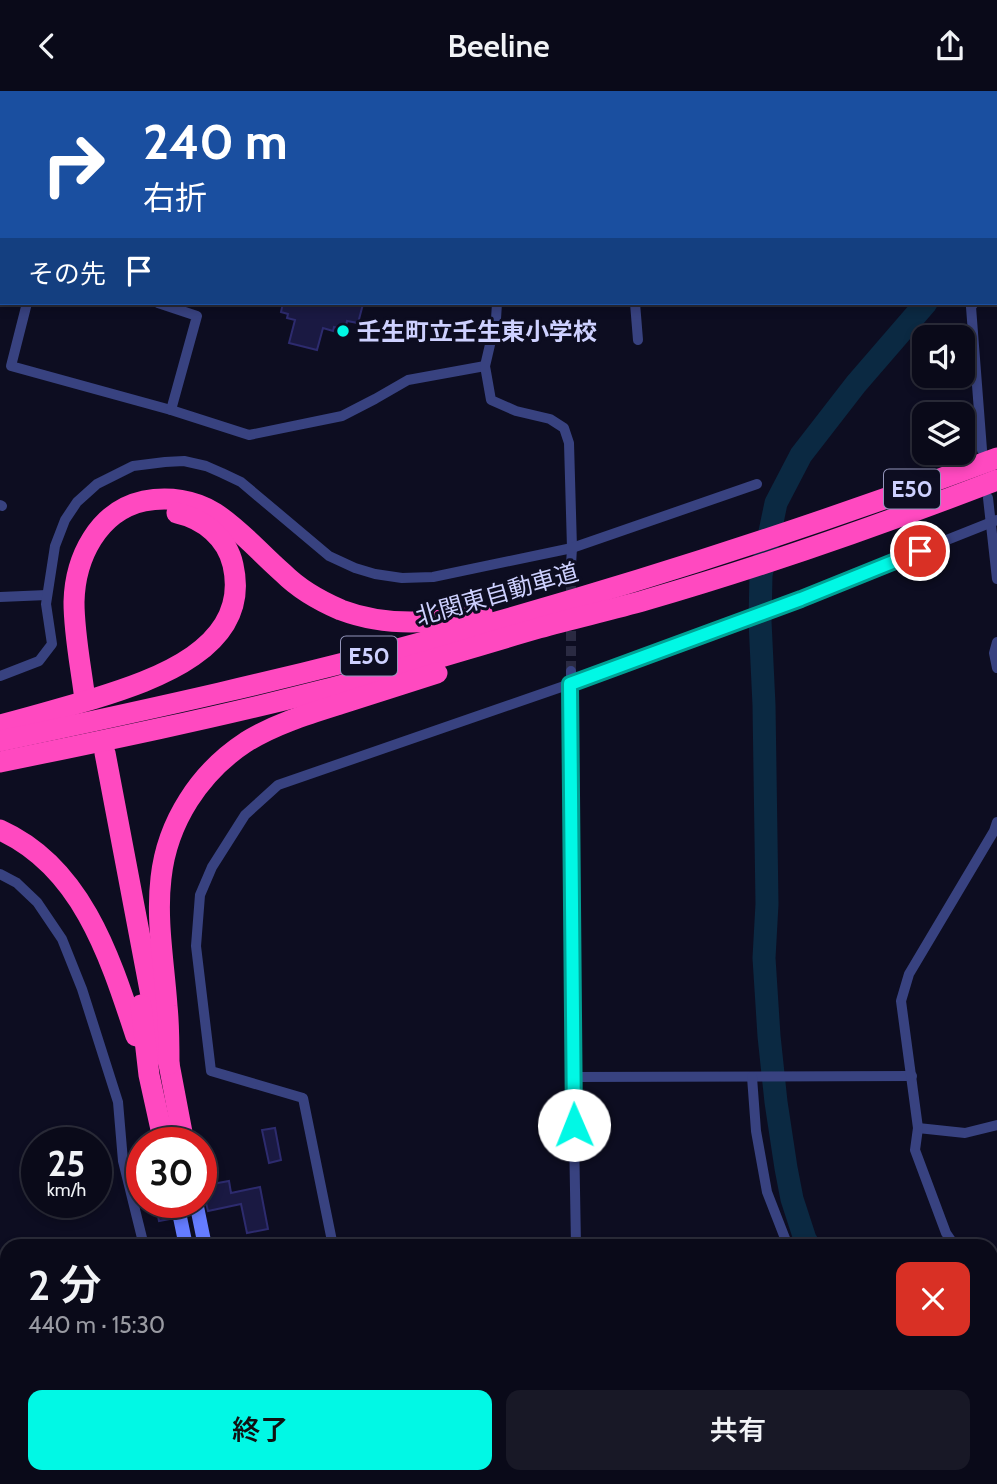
<!DOCTYPE html>
<html lang="ja">
<head>
<meta charset="utf-8">
<style>
  :root { --surface:#0a0a19; --page:#181826; --text:#f1f3f6; --muted:#999aa2; --line:#2a2b38; --accent:#01f8e5 }
  body { margin:0; font-family:Cabin,"Noto Sans JP",sans-serif; background:var(--page); color:var(--text); height:100vh; display:flex; flex-direction:column; font-size:26px; white-space:nowrap }
  * { box-sizing:border-box; margin:0 }
  p { font-size:23px; color:var(--muted) }
  .icon { flex:none; width:38px; height:38px; fill:none; stroke:currentColor; stroke-width:2; stroke-linecap:round; stroke-linejoin:round }
  .map { position:relative; flex:1; overflow:hidden }
  .panel { position:absolute; left:0px; top:1148px; width:998px; height:245px; display:flex; flex-direction:column; background:var(--surface); border-radius:21px 21px 0 0; box-shadow:0 4px 10px #0003,0 0 0 2px var(--line) }
  .panel>* { flex:none }
  .guide { position:absolute; left:0px; top:0px; width:998px; height:214px; box-shadow:0 4px 10px #0003,0 0 0 2px var(--line); background:#1a4fa0; color:#fff; overflow:hidden }
  .controls { position:absolute; left:912px; top:234px; display:grid; gap:14px }
  .controls a { display:grid; place-items:center; width:63px; height:63px; border-radius:14px; background:var(--surface); box-shadow:0 4px 10px #0003,0 0 0 2px var(--line); font-size:35px }
  .speed { position:absolute; left:21px; top:1036px; display:flex; gap:14px; font-size:35px; font-weight:700; text-align:center }
  .speed>* { display:grid; place-content:center; width:91px; height:91px; border-radius:50%; background:var(--surface); box-shadow:0 4px 10px #0003,0 0 0 2px var(--line); line-height:1 }
  .speed small { font-size:18px; font-weight:400 }
  .speed .limit { border:10px solid #d22; background:#fff; color:#111 }
  .pin { position:absolute; display:grid; place-items:center; width:60px; height:60px; color:#fff; margin:-30px; border:4px solid #fff; border-radius:50%; box-shadow:0 2px 7px #0007 }
  .me { position:absolute; width:77px; margin:-38px; rotate:359deg; stroke-linejoin:round; filter:drop-shadow(0 0 5px #0008) }
  .turn { display:flex; align-items:center; gap:24px; height:147px; padding:0 28px; font-size:32px }
  .turn .icon { width:91px; height:91px; stroke-width:2.5 }
  .turn b { display:block; font-size:49px; line-height:60px }
  .then { display:flex; align-items:center; height:66px; padding:0 28px; background:#0003; gap:14px; font-size:26px }
  .round { display:grid; place-items:center; flex:none; width:74px; height:74px; border-radius:14px; background:var(--page) }
  .headline { display:flex; align-items:center; justify-content:space-between; height:119px; padding:0 28px }
  h1 { font-size:42px; font-weight:600; line-height:52px }
  .cta { display:flex; gap:14px; margin-top:auto; padding:14px 28px }
  .cta a { flex:1; height:80px; border-radius:14px; background:var(--accent); color:#111; font-size:28px; font-weight:600; line-height:80px; text-align:center }
  .cta a+a { background:var(--page); color:var(--text) }
  header { display:flex; justify-content:space-between; align-items:center; height:91px; padding:0 28px; background:var(--surface); font-size:32px; font-weight:600 }
  .map>svg:first-child { display:block }
  .lines { fill:none; stroke-linecap:round; stroke-linejoin:round }
  .stream { stroke:#0b2942; stroke-width:3.5 }
  .river { stroke:#0b2942; stroke-width:23 }
  .building { fill:#1a1942; stroke:#2d2b6e; stroke-width:2 }
  .street-tunnel { stroke:#2a2a42; stroke-width:10; stroke-dasharray:10 5; stroke-linecap:butt }
  .path { stroke:#2eb393; stroke-width:2.5; stroke-dasharray:3.5 5; stroke-linecap:butt }
  .lane { stroke:#384280; stroke-width:5 }
  .street { stroke:#384280; stroke-width:10 }
  .secondary { stroke:#657cff; stroke-width:14 }
  .primary { stroke:#a155ff; stroke-width:18 }
  .highway { stroke:#ff49c0; stroke-width:21 }
  .route-casing { stroke:#01a195; stroke-width:18 }
  .route { stroke:#01f8e5; stroke-width:12 }
  .poi-dot { fill:#01f8e5; stroke:#0d0d21; stroke-width:2.5 }
  .labels { text-anchor:middle; dominant-baseline:central; stroke-width:6; stroke-linejoin:round; paint-order:stroke }
  .shield { fill:#0d0d21; stroke:#9496bc; stroke-width:2 }
  .shield-label { font-size:23px; font-weight:bold; fill:#ced1ff }
  .poi-label { font-size:24px; font-weight:bold; fill:#ced1ff; stroke:#0d0d21; text-anchor:start }
  .street-label { font-size:24px; fill:#ced1ff; stroke:#0d0d21 }
</style>
</head>
<body>
<header><svg class="icon" aria-label="back" viewBox="0 0 24 24"><path d="M15 5l-7 7 7 7"/></svg>Beeline<svg class="icon" aria-label="share" viewBox="0 0 24 24"><path d="M12 15V3M7 8l5-5 5 5M5 13v7h14v-7"/></svg></header>
<div class="map">
<svg width="997" height="1393" viewBox="0 0 997 1393">
  <rect width="100%" height="100%" fill="#0d0d21"/>
  <g class="lines">
    <!-- stream -->
    <polyline class="stream" points="996,168 997,168"/>
    <!-- river -->
    <g class="river">
      <polyline points="965,0 965,2"/>
      <polyline points="809,1155 805,1148 792,1108 786,1077 776,1011 769,945 764,867 767,813 764,614 760,530 761,484 776,412 801,364 856,293 926,212"/>
      <polyline points="988,1386 993,1393"/>
    </g>
  </g>
  <!-- building -->
  <g class="building">
    <polygon points="283,212 356,212 363,213 358,232 347,230 345,239 334,236 333,240 323,237 317,259 289,252 295,229 287,227 288,223 281,221"/>
    <polygon points="275,1037 281,1069 269,1072 262,1039"/>
    <polygon points="229,1090 231,1102 260,1096 268,1138 247,1142 241,1113 208,1120 205,1108 201,1103 201,1095"/>
    <polygon points="155,1111 163,1111 170,1128 159,1130"/>
  </g>
  <g class="lines">
    <!-- street-tunnel -->
    <polyline class="street-tunnel" points="571,580 571,474"/>
    <!-- path -->
    <polyline class="path" points="425,1386 425,1390 429,1393"/>
    <!-- lane -->
    <polyline class="lane" points="17,1386 18,1393"/>
    <!-- street -->
    <g class="street">
      <polyline points="525,0 526,2"/>
      <polyline points="626,0 626,2"/>
      <polyline points="729,0 729,2"/>
      <polyline points="833,0 833,2"/>
      <polyline points="929,0 929,2"/>
      <polyline points="112,2 112,0"/>
      <polyline points="194,2 195,0"/>
      <polyline points="996,147 997,147"/>
      <polyline points="0,175 2,175"/>
      <polyline points="996,178 997,176"/>
      <polyline points="27,212 11,275 171,319"/>
      <polyline points="158,212 197,225 171,319 249,344 342,325 375,308 408,289 485,275"/>
      <polyline points="497,212 496,228 485,275 491,309 516,320 550,328 564,337 569,352 572,457 571,474"/>
      <polyline points="635,212 638,249"/>
      <polyline points="974,212 971,216 982,359"/>
      <polyline points="988,407 997,488"/>
      <polyline points="0,414 2,415"/>
      <polyline points="0,506 47,504"/>
      <polyline points="997,551 994,562 997,577"/>
      <polyline points="571,580 573,986 576,1155"/>
      <polyline points="0,585 39,570 52,553 46,513 55,455 65,429 77,411 97,393 133,375 165,371 184,370 206,375 222,382 241,391 329,465 355,477 375,483 402,487 433,486 572,457 757,393"/>
      <polyline points="0,783 17,792 37,811 62,848 82,898 118,1011 123,1070 144,1155"/>
      <polyline points="573,986 912,985"/>
      <polyline points="752,986 756,1040 767,1101 788,1155"/>
      <polyline points="918,1037 965,1042 997,1034"/>
      <polyline points="333,1155 303,1007 211,980 196,855 200,804 212,776 245,724 278,694 570,593 753,526 997,429"/>
      <polyline points="955,1155 946,1142 915,1059 918,1037 901,910 909,883 994,740 997,731"/>
      <polyline points="990,1191 997,1195"/>
      <polyline points="0,1194 7,1197"/>
      <polyline points="0,1313 7,1312"/>
      <polyline points="0,1379 7,1379"/>
      <polyline points="385,1386 393,1393"/>
      <polyline points="580,1386 581,1393"/>
      <polyline points="717,1386 717,1393"/>
    </g>
    <!-- secondary -->
    <g class="secondary">
      <polyline points="444,0 449,2"/>
      <polyline points="196,1111 205,1155"/>
      <polyline points="177,1112 186,1155"/>
      <polyline points="234,1386 235,1393"/>
      <polyline points="250,1386 252,1393"/>
    </g>
    <!-- primary -->
    <polyline class="primary" points="0,2 1,0"/>
    <!-- highway -->
    <g class="highway">
      <path d="M 84,601 C 80,571 74,541 74,511 C 75,467 98,420 144,410 C 168,405 195,409 215,422 C 241,439 260,462 283,482 C 299,498 320,510 341,519 C 386,536 436,533 482,522"/>
      <path d="M 0,634 C 31,626 62,617 93,608 C 154,589 252,557 233,474 C 227,447 204,428 177,422"/>
      <path d="M 0,650 C 147,619 293,587 438,547 C 627,496 814,435 997,367"/>
      <polyline points="105,662 153,915 169,973 184,1052"/>
      <path d="M 0,671 C 107,649 214,627 320,600 C 394,581 466,558 539,537 C 575,527 611,519 646,509 C 764,475 883,433 997,389"/>
      <path d="M 0,739 C 82,776 110,866 136,945"/>
      <polyline points="141,914 149,984 164,1052"/>
      <path d="M 169,973 C 169,954 169,934 167,915 C 164,872 156,829 161,787 C 167,731 200,681 246,651 C 275,633 308,623 340,613 C 372,603 405,592 437,582"/>
      <polyline points="176,1111 177,1112"/>
    </g>
  </g>
  <g class="lines">
    <!-- route casing -->
    <g class="route-casing">
      <polyline id="route" points="574,1034 570,593 801,508 920,460"/>
    </g>
    <!-- route -->
    <use href="#route" class="route"/>
  </g>
  <!-- markers -->
  <circle class="poi-dot" cx="343" cy="240" r="7"/>
  <g class="labels">
    <!-- shield labels -->
    <g class="shield">
      <rect x="884" y="378.5" width="56" height="39" rx="5"/>
      <rect x="341" y="545.5" width="56" height="39" rx="5"/>
    </g>
    <g class="shield-label">
      <text x="912" y="398">E50</text>
      <text x="369" y="565">E50</text>
    </g>
    <!-- poi labels -->
    <g class="poi-label">
      <text x="357" y="240">壬生町立壬生東小学校</text>
    </g>
    <!-- street labels -->
    <g class="street-label">
      <text transform="translate(497 503) rotate(-16)">北関東自動車道</text>
    </g>
  </g>
</svg>
<div class="controls">
<a><svg class="icon" aria-label="sound" viewBox="0 0 24 24"><path d="M4 9h4l5-4v14l-5-4H4zM17 9q2 3 0 6"/></svg></a>
<a><svg class="icon" aria-label="layers" viewBox="0 0 24 24"><path d="M12 4l9 5-9 5-9-5zM3 14l9 5 9-5"/></svg></a>
</div>
<div class="speed"><div>25<small>km/h</small></div><div class="limit">30</div></div>
<div class="pin" style="left:920px;top:460px;background:#d93025"><svg class="icon" aria-label="arrive" viewBox="0 0 24 24"><path d="M6 21V4h12l-3 4 3 4H6"/></svg></div>
<svg class="me" style="left:574px;top:1034px" viewBox="-20 -20 40 40"><circle r="19" fill="#fff"/><path d="M0-13L10 11 0 6-10 11z" fill="#01f8e5"/></svg>
<div class="guide">
<div class="turn"><svg class="icon" aria-label="right" viewBox="0 0 24 24"><path d="M7 20v-9h11M14 6l5 5-5 5"/></svg><div><b>240 m</b>右折</div></div>
<div class="then">その先<svg class="icon" aria-label="arrive" viewBox="0 0 24 24"><path d="M6 21V4h12l-3 4 3 4H6"/></svg></div>
</div>
<section class="panel">
<div class="headline"><div><h1>2 分</h1><p>440 m · 15:30</p></div><a class="round" style="background:#d93025;color:#fff"><svg class="icon" aria-label="close" viewBox="0 0 24 24"><path d="M6 6l12 12M18 6L6 18"/></svg></a></div>
<div class="cta"><a>終了</a><a>共有</a></div>
</section>
</div>
</body>
</html>
